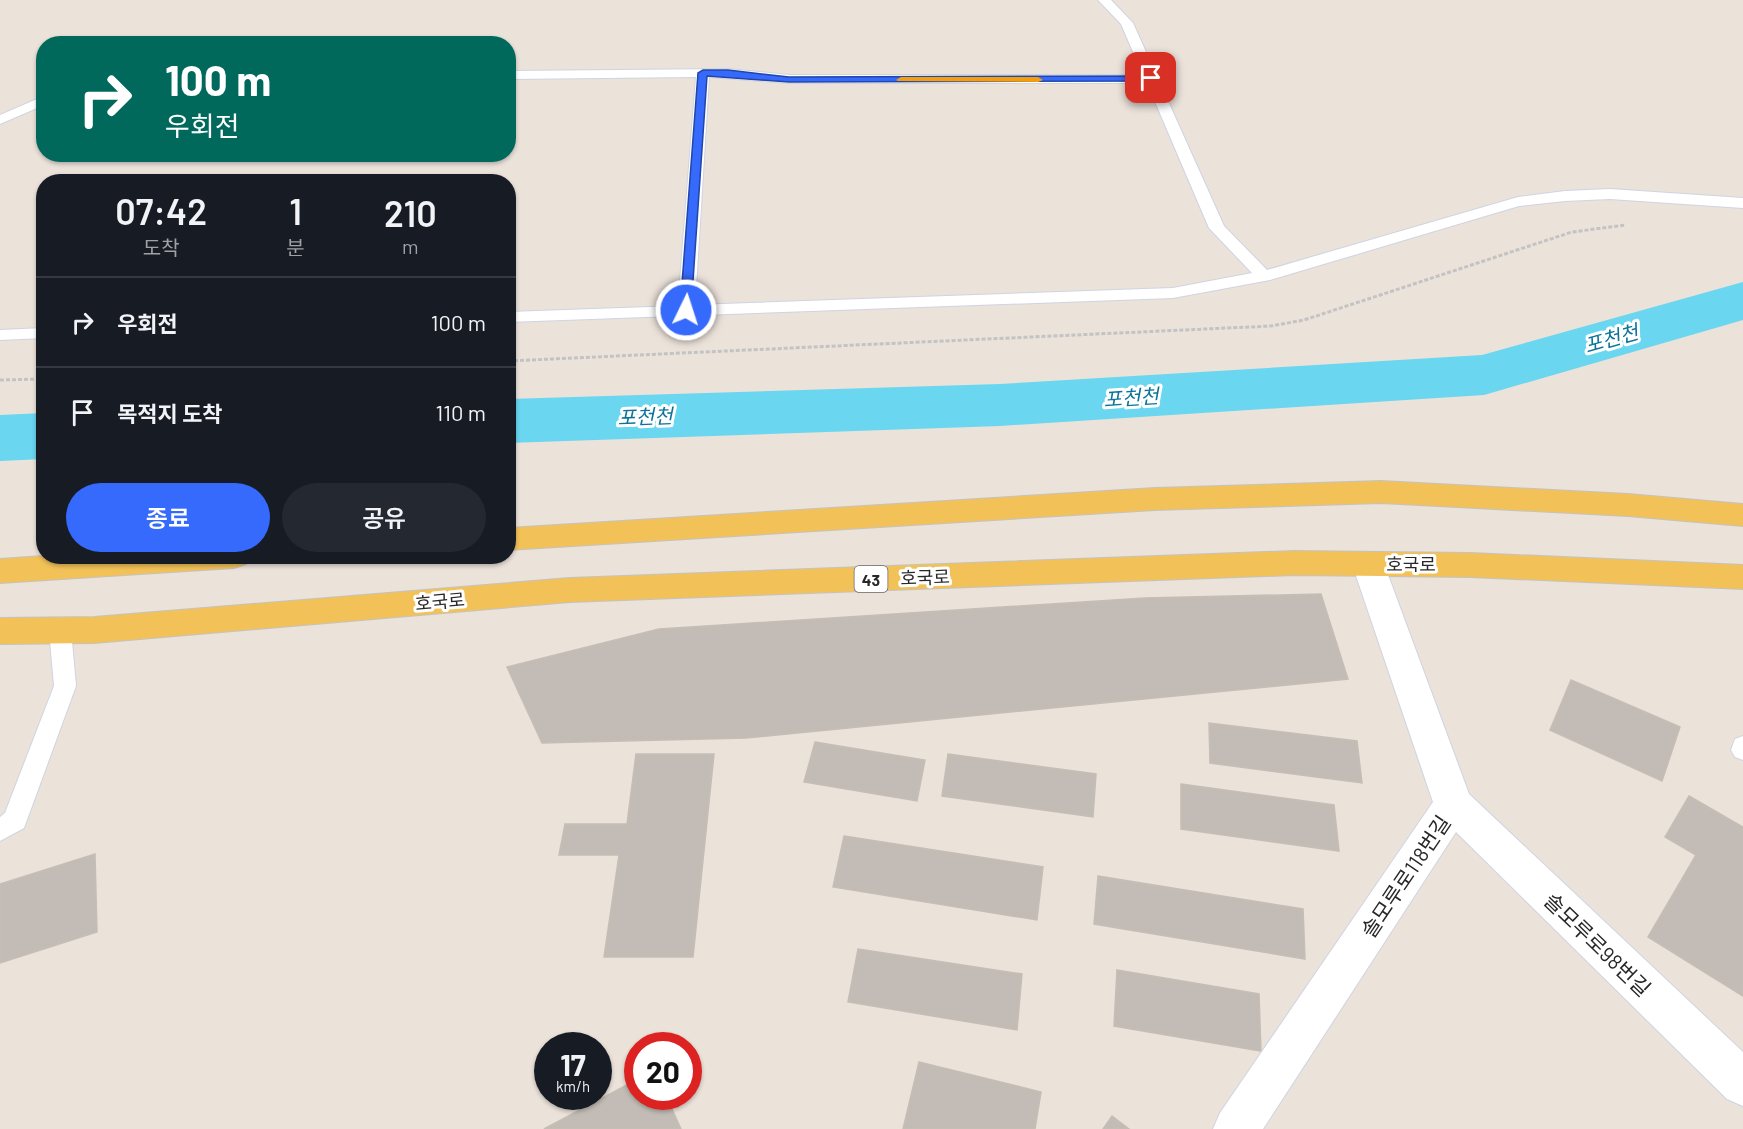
<!DOCTYPE html>
<html lang="ko">
<head>
<meta charset="utf-8">
<style>
  :root { --surface:#171b24; --page:#242831; --text:#f1f3f6; --muted:#9ea1a6; --line:#363941; --accent:#366afc }
  body { margin:0; font-family:Barlow,"Noto Sans KR",sans-serif; background:var(--page); color:var(--text); height:100vh; display:flex; flex-direction:column; font-size:22px; white-space:nowrap }
  * { box-sizing:border-box; margin:0 }
  p { font-size:20px; color:var(--muted) }
  .icon { flex:none; width:33px; height:33px; fill:none; stroke:currentColor; stroke-width:2; stroke-linecap:round; stroke-linejoin:round }
  .map { position:relative; flex:1; overflow:hidden }
  .details { position:absolute; left:36px; top:174px; width:480px; height:390px; display:flex; flex-direction:column; background:var(--surface); border-radius:24px; box-shadow:0 2px 4px #0004 }
  .details>* { flex:none }
  .top-card { position:absolute; left:36px; top:36px; width:480px; height:126px; border-radius:24px; box-shadow:0 2px 4px #0004; background:#00695c; color:#fff; overflow:hidden }
  .speed { position:absolute; left:534px; top:1032px; display:flex; gap:12px; font-size:30px; font-weight:700; text-align:center }
  .speed>* { display:grid; place-content:center; width:78px; height:78px; border-radius:50%; background:var(--surface); box-shadow:0 2px 4px #0004; line-height:1 }
  .speed small { font-size:15px; font-weight:400 }
  .speed .limit { border:9px solid #d22; background:#fff; color:#111 }
  .pin { position:absolute; display:grid; place-items:center; width:51px; height:51px; color:#fff; margin:-26px; border-radius:12px; box-shadow:0 3px 9px #0006 }
  .me { position:absolute; width:66px; margin:-33px; rotate:4deg; stroke-linejoin:round; filter:drop-shadow(0 0 4px #0008) }
  .turn { display:flex; align-items:center; gap:21px; height:126px; padding:0 30px; font-size:27px }
  .turn .icon { width:78px; height:78px; stroke-width:2.5 }
  .turn b { display:block; font-size:42px; line-height:51px }
  .eta { display:flex; justify-content:space-evenly; align-items:center; height:102px; text-align:center }
  .eta b { font-size:36px; font-weight:600; line-height:42px }
  .button { display:flex; gap:12px; margin-top:auto; padding:12px 30px }
  .button a { flex:1; height:69px; border-radius:36px; background:var(--accent); color:#fff; font-size:24px; font-weight:600; line-height:69px; text-align:center }
  .button a+a { background:var(--page); color:var(--text) }
  ul { padding:0; list-style:none }
  li { display:flex; align-items:center; gap:18px; height:90px; padding:0 30px; border-top:2px solid var(--line) }
  li div { flex:1 }
  li b { display:block; font-size:22px }
  li em { font-style:normal }
  .map>svg:first-child { display:block }
  .lines { fill:none; stroke-linecap:round; stroke-linejoin:round }
  .river { fill:#6ad6f0; fill-rule:evenodd }
  .building { fill:#c3bcb6; stroke:#c6beb4; stroke-width:1.5 }
  .lane-casing { stroke:#cfd4e2; stroke-width:2 }
  .street-casing { stroke:#cfd4e2; stroke-width:2 }
  .primary-casing { stroke:#c3c3c3; stroke-width:2 }
  .path { stroke:#c3c3c3; stroke-width:3; stroke-dasharray:4 2; stroke-linecap:butt }
  .lane { fill:#fff; fill-rule:evenodd }
  .street { fill:#fff; fill-rule:evenodd }
  .primary { fill:#f2c258; fill-rule:evenodd }
  .route { fill:#366afc; stroke:#2345a4; stroke-width:1.5 }
  .slow { fill:#f59e0b }
  .labels { text-anchor:middle; dominant-baseline:central; stroke-width:6; stroke-linejoin:round; paint-order:stroke }
  .shield { fill:#fff; stroke:#686868; stroke-width:1.5 }
  .shield-label { font-size:16px; font-weight:bold; fill:#282828 }
  .street-label { font-size:18px; fill:#282828; stroke:#fff }
  .water-label { font-size:20px; font-style:italic; fill:#0b739a; stroke:#fff }
  .near-street-label { font-size:21px; fill:#282828; stroke:#fff }
</style>
</head>
<body>
<div class="map">
<svg width="1743" height="1129" viewBox="0 0 1743 1129">
  <rect width="100%" height="100%" fill="#ebe2da"/>
  <g class="lines">
    <!-- river -->
    <g class="river">
      <polygon points="1743,282 1743,320 1484,395 1000,426 508,443 508,399 1000,384 1482,355"/>
      <polygon points="44,413 44,459 0,461 0,415"/>
    </g>
  </g>
  <!-- building -->
  <g class="building">
    <polygon points="1321,594 1348,679 746,738 542,743 507,667 659,629 1145,598"/>
    <polygon points="1571,680 1680,727 1662,781 1550,730"/>
    <polygon points="1209,723 1357,741 1362,783 1210,763"/>
    <polygon points="815,742 925,760 917,801 804,782"/>
    <polygon points="636,754 714,754 693,957 604,957 619,855 559,855 565,824 627,824"/>
    <polygon points="948,754 1096,774 1093,817 942,796"/>
    <polygon points="1181,784 1334,805 1339,851 1181,829"/>
    <polygon points="1689,796 1743,827 1743,996 1648,937 1696,855 1665,837"/>
    <polygon points="844,836 1043,867 1037,920 833,887"/>
    <polygon points="95,854 97,932 0,963 0,884"/>
    <polygon points="1098,876 1303,909 1305,959 1094,924"/>
    <polygon points="858,949 1022,974 1017,1030 848,1002"/>
    <polygon points="1117,970 1259,994 1261,1051 1114,1026"/>
    <polygon points="919,1062 1041,1092 1035,1129 903,1129"/>
    <polygon points="638,1079 638,1096 666,1096 681,1129 544,1129"/>
    <polygon points="1112,1116 1129,1129 1103,1129"/>
  </g>
  <g class="lines">
    <!-- lane casing -->
    <g class="lane-casing">
      <g id="lane">
        <path d="M 1098,0 L 1111,0 L 1133,23 L 1224,226 L 1267,270 L 1518,197 L 1565,191 L 1610,189 L 1743,198 L 1743,208 L 1610,199 L 1565,201 L 1519,206 L 1270,280 L 1173,298 L 508,322 L 508,312 L 678,306 L 696,77 L 508,79 L 508,71 L 728,69 L 789,75 L 1143,75 L 1121,24 ZM 709,77 L 789,83 L 1147,83 L 1209,228 L 1252,273 L 1173,288 L 695,305 Z"/>
        <polygon points="44,96 44,105 0,124 0,115"/>
        <polygon points="44,328 44,338 0,340 0,330"/>
        <polygon points="60,622 68,624 71,630 76,686 24,828 0,841 0,817 5,813 54,686 49,630 52,624"/>
        <polygon points="1743,736 1743,760 1735,757 1731,750 1735,739"/>
      </g>
    </g>
    <!-- street casing -->
    <g class="street-casing">
      <polygon id="street" points="1368,552 1380,556 1384,564 1469,794 1743,1052 1743,1106 1727,1099 1456,832 1263,1129 1213,1129 1220,1113 1433,802 1352,564 1356,556"/>
    </g>
    <!-- primary casing -->
    <g class="primary-casing">
      <g id="primary">
        <polygon points="1381,481 1628,494 1743,504 1743,526 1628,516 1381,503 1155,510 508,550 508,528 1155,488"/>
        <polygon points="1294,551 1470,553 1743,565 1743,589 1470,577 1294,575 570,602 94,643 0,644 0,618 94,617 570,578"/>
        <polygon points="44,556 250,556 246,564 234,568 0,583 0,559"/>
      </g>
    </g>
    <!-- path -->
    <g class="path">
      <polyline points="508,361 1271,326 1304,320 1572,232 1626,225"/>
      <polyline points="0,380 44,379"/>
    </g>
    <!-- lane -->
    <use href="#lane" class="lane"/>
    <!-- street -->
    <use href="#street" class="street"/>
    <!-- primary -->
    <use href="#primary" class="primary"/>
  </g>
  <!-- route -->
  <polygon class="route" points="728,70 789,77 1151,76 1156,78 1151,81 789,82 707,76 691,310 686,314 680,310 698,73 703,70"/>
  <!-- slow -->
  <polygon class="slow" points="901,77 1038,77 1043,80 1038,82 898,81 896,80"/>
  <g class="labels">
    <!-- shield labels -->
    <rect class="shield" x="854.5" y="566" width="33" height="26" rx="4.5"/>
    <g class="shield-label">
      <text x="871" y="579">43</text>
    </g>
    <!-- street labels -->
    <g class="street-label">
      <text x="1411" y="564">호국로</text>
      <text transform="translate(925 577) rotate(-2)">호국로</text>
      <text transform="translate(440 601) rotate(-5)">호국로</text>
    </g>
    <!-- water labels -->
    <g class="water-label">
      <text transform="translate(1611 338) rotate(-16)">포천천</text>
      <text transform="translate(1131 397) rotate(-4)">포천천</text>
      <text transform="translate(645 416) rotate(-2)">포천천</text>
    </g>
    <!-- near-street labels -->
    <g class="near-street-label">
      <text transform="translate(1405 876) rotate(-56)">솔모루로118번길</text>
      <text transform="translate(1598 944) rotate(44)">솔모루로98번길</text>
    </g>
  </g>
</svg>
<div class="speed"><div>17<small>km/h</small></div><div class="limit">20</div></div>
<div class="pin" style="left:1151px;top:78px;background:#d93025"><svg class="icon" aria-label="arrive" viewBox="0 0 24 24"><path d="M6 21V4h12l-3 4 3 4H6"/></svg></div>
<svg class="me" style="left:686px;top:310px" viewBox="-20 -20 40 40"><circle r="17" fill="#366afc" stroke="#fff" stroke-width="3"/><path d="M0-11L8 9 0 5-8 9z" fill="#fff"/></svg>
<div class="top-card">
<div class="turn"><svg class="icon" aria-label="right" viewBox="0 0 24 24"><path d="M7 20v-9h11M14 6l5 5-5 5"/></svg><div><b>100 m</b>우회전</div></div>
</div>
<section class="details">
<div class="eta">
<div><b>07:42</b><p>도착</p></div>
<div><b>1</b><p>분</p></div>
<div><b>210</b><p>m</p></div>
</div>
<ul>
<li><svg class="icon" aria-label="right" viewBox="0 0 24 24"><path d="M7 20v-9h11M14 6l5 5-5 5"/></svg><div><b>우회전</b></div><em>100 m</em></li>
<li><svg class="icon" aria-label="arrive" viewBox="0 0 24 24"><path d="M6 21V4h12l-3 4 3 4H6"/></svg><div><b>목적지 도착</b></div><em>110 m</em></li>
</ul>
<div class="button"><a>종료</a><a>공유</a></div>
</section>
</div>
</body>
</html>
